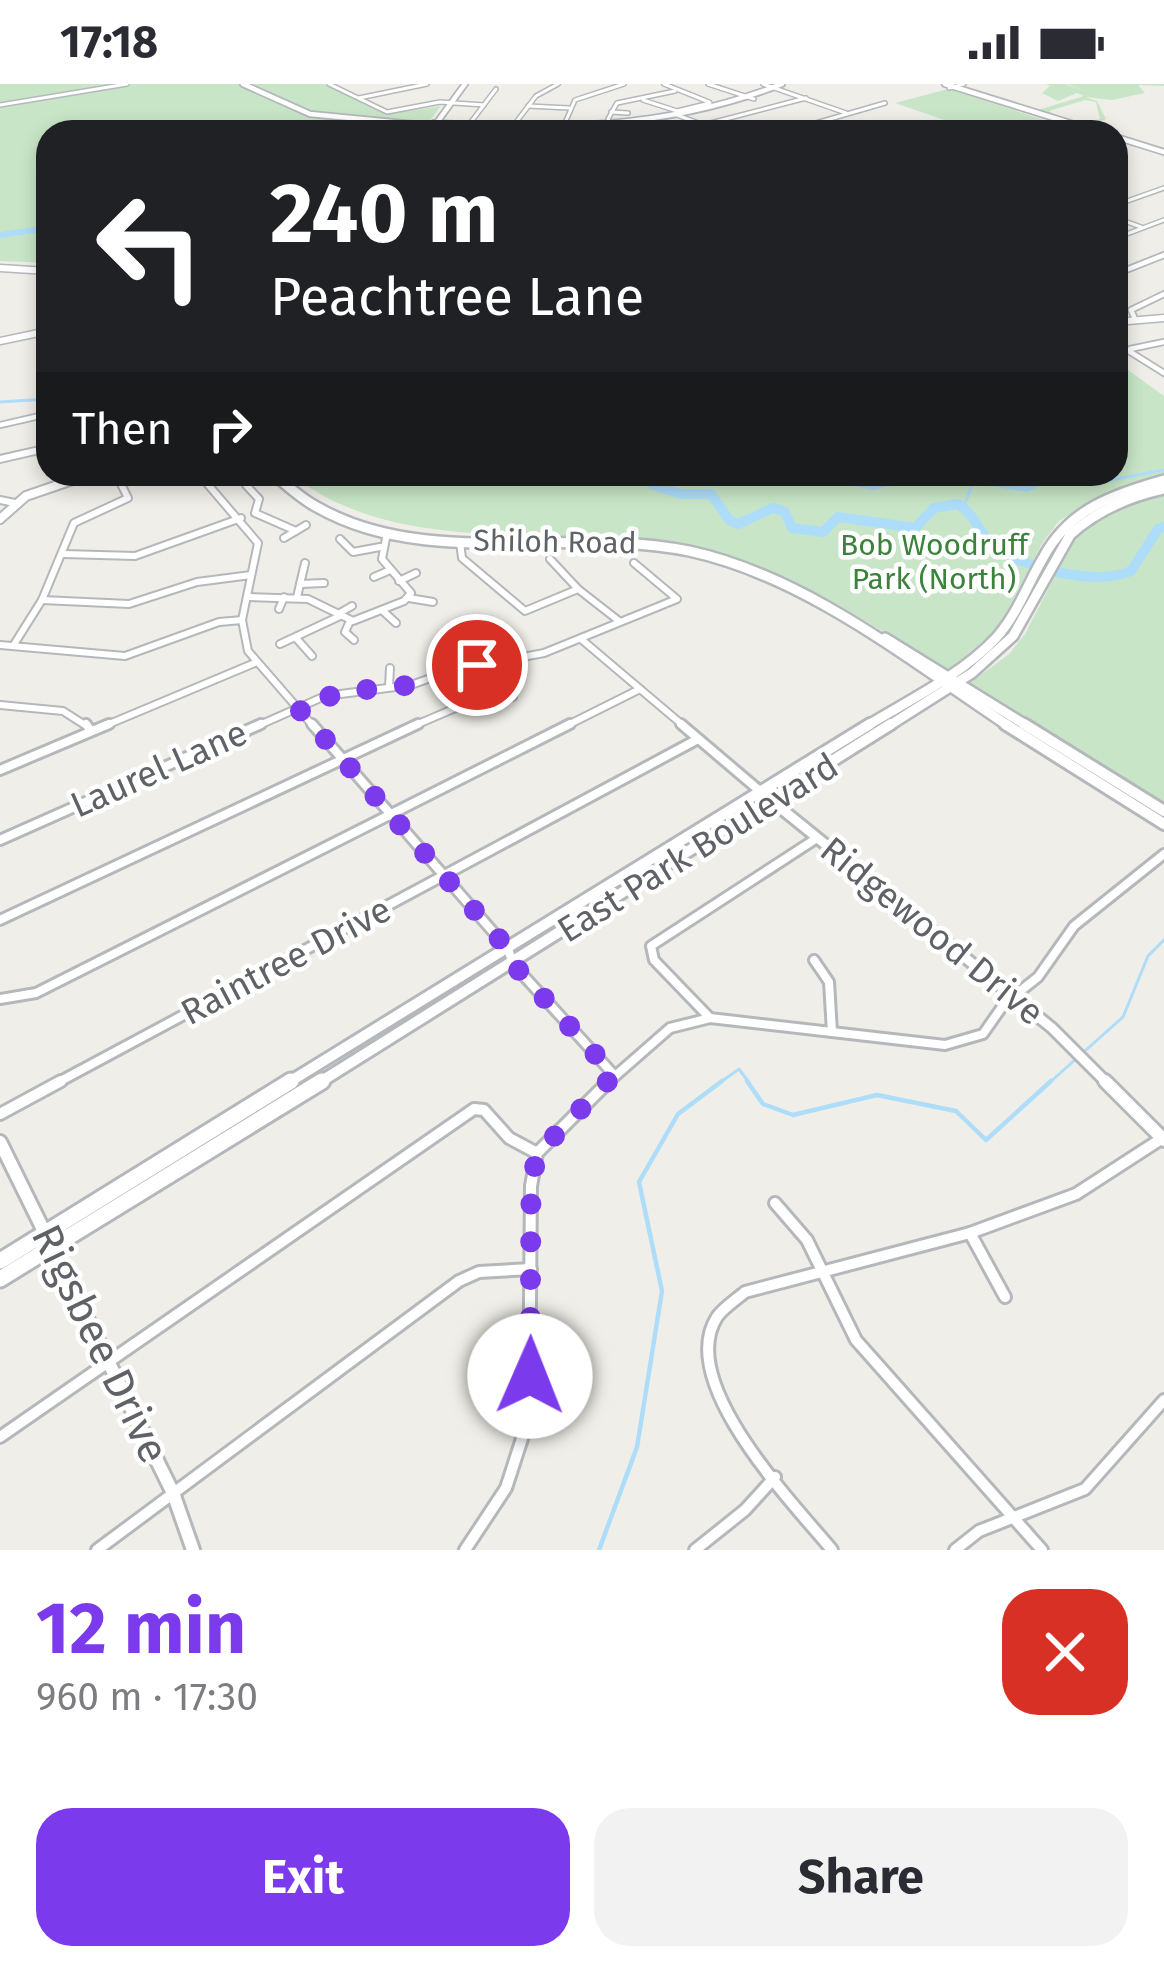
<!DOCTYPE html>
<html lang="en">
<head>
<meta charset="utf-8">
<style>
  :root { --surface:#fff; --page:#f2f2f3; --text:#2b2b33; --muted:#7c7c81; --accent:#7c3aed }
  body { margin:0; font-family:"Fira Sans",sans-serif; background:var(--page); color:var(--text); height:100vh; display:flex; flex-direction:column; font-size:45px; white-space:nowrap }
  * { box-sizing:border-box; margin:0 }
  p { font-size:39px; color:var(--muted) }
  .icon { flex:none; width:66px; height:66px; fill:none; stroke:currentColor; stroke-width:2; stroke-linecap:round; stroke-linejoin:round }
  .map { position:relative; height:1466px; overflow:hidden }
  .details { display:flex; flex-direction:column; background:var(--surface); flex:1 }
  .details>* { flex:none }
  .top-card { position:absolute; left:36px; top:36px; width:1092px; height:366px; border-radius:36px; box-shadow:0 6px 18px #0003; background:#202124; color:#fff; overflow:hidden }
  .pin { position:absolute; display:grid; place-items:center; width:102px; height:102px; color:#fff; margin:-51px; border:6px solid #fff; border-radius:50%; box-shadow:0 3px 12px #0007 }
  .me { position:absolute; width:132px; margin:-66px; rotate:1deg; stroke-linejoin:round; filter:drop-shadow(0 0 9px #0008) }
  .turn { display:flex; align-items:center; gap:42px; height:252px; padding:0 36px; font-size:54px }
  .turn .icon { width:156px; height:156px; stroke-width:2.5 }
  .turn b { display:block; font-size:84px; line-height:102px }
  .then { display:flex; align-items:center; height:114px; padding:0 36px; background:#0003; gap:24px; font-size:45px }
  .round { display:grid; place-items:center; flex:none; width:126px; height:126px; border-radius:36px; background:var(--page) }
  .headline { display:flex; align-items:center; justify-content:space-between; height:204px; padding:0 36px }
  h1 { font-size:72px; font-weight:700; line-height:90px; color:var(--accent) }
  .action { display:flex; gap:24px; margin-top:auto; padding:24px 36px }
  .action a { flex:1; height:138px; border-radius:36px; background:var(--accent); color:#fff; font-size:48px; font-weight:700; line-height:138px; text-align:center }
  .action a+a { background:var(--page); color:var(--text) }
  .status { display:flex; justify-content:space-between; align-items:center; height:84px; padding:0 60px; background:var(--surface); direction:ltr }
  .status svg { height:33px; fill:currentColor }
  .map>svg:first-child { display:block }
  .green { fill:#c8e6c7 }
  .water { fill:#aeddfa }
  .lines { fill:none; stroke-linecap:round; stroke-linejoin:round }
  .stream-far1 { stroke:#aeddfa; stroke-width:3 }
  .stream { stroke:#aeddfa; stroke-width:4.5 }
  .river-far1 { stroke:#aeddfa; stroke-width:6 }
  .river { stroke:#aeddfa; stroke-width:10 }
  .minor-far4-casing { stroke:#b5b8bb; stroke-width:6 }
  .minor-far3-casing { stroke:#b5b8bb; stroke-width:8 }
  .minor-far2-casing { stroke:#b5b8bb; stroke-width:10 }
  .minor-far1-casing { stroke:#b5b8bb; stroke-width:14 }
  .minor-casing { stroke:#b5b8bb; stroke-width:16 }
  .tertiary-far4-casing { stroke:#b5b8bb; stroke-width:8 }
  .tertiary-far3-casing { stroke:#b5b8bb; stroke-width:9 }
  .tertiary-far2-casing { stroke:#b5b8bb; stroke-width:12 }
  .tertiary-far1-casing { stroke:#b5b8bb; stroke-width:15 }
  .tertiary-casing { stroke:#b5b8bb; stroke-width:18 }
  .secondary-far4-casing { stroke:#b4b7bb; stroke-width:8 }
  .secondary-far3-casing { stroke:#b4b7bb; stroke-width:9 }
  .secondary-far2-casing { stroke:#b4b7bb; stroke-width:14 }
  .secondary-far1-casing { stroke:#b4b7bb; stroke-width:16 }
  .secondary-casing { stroke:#b4b7bb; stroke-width:21 }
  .minor-far4 { stroke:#fff; stroke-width:3 }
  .minor-far3 { stroke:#fff; stroke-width:4.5 }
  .minor-far2 { stroke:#fff; stroke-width:6 }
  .minor-far1 { stroke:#fff; stroke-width:8 }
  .minor { stroke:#fff; stroke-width:10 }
  .tertiary-far4 { stroke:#fff; stroke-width:4.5 }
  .tertiary-far3 { stroke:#fff; stroke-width:6 }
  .tertiary-far2 { stroke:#fff; stroke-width:8 }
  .tertiary-far1 { stroke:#fff; stroke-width:9 }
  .tertiary { stroke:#fff; stroke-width:12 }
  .secondary-far4 { stroke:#fff; stroke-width:4.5 }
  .secondary-far3 { stroke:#fff; stroke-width:6 }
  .secondary-far2 { stroke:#fff; stroke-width:9 }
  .secondary-far1 { stroke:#fff; stroke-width:10 }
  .secondary { stroke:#fff; stroke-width:15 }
  .route { stroke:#7c3aed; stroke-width:21; stroke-dasharray:0 37.8 }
  .labels { text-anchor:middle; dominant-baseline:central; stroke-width:9; stroke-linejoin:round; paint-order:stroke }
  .far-street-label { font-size:30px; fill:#5f6367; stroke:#fff }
  .far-park-label { font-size:30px; fill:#3b833b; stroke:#fff }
  .street-label { font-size:36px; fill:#5f6367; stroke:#fff }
  .near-street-label { font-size:42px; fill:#5f6367; stroke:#fff }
</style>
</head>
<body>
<div class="status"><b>17:18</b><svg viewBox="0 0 49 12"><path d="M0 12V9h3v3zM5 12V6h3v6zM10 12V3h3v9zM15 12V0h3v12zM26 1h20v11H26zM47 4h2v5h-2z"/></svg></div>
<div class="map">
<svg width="1164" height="1466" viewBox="0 0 1164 1466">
  <rect width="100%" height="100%" fill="#f0eee8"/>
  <!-- green -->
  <g class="green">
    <polygon points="0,0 324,0 387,30 441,22 421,48 48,48 48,179 0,177"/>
    <polygon points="1046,0 1065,0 1088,8 1067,0 1164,0 1164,2 1138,1 1145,9 1112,16 1085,13 1097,17 1106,35 1087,43 1062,35 1086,39 1100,35 1096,18 1085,16 1049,27 1059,34 1026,24 1041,25 1084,12 1077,9 1058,17 1042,9 1050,2"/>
    <polygon points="948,5 1078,47 979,48 895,19"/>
    <path d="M 1124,283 L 1164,312 L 1164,393 L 1106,409 L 1059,437 L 1043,458 L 998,545 L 946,588 C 870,538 789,486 700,466 C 570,436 401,479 291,390 L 1116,390 L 1116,294 Z"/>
    <polygon points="1164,407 1164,720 970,599 1009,570 1025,550 1074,454 1100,431"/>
  </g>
  <!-- water -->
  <polygon class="water" points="789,390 1067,390 1027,408 928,392 874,406"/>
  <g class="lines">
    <!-- stream-far1 -->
    <g class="stream-far1">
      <polyline points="0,318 48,315"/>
      <polyline points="1075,393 1106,397 1164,386"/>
      <polyline points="964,422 973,398"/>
      <polyline points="718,1000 739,985 750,1000"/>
      <polyline points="1048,1000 1123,933 1148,872 1164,856"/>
    </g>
    <!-- stream -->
    <g class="stream">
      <polyline points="747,997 763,1020 793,1031 877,1011 956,1027 986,1056 1051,997"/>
      <polyline points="599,1466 637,1363 662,1207 639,1098 678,1030 722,997"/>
    </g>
    <!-- river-far1 -->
    <polyline class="river-far1" points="0,151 48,144"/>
    <!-- river -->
    <path class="river" d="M 654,390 L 653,401 L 681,410 L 711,410 L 729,436 L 738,440 L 773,424 L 785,428 L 792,444 L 823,448 L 838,433 L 915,444 L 934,424 L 958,420 C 979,434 977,449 994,462 C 1024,485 1096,502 1131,487 L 1158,445 L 1164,443"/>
    <!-- minor-far4 casing -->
    <g class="minor-far4-casing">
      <g id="minor-far4">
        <polyline points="329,0 387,28 440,18 484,21"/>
        <polyline points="664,0 709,18"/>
        <polyline points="708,0 754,15"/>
        <polyline points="763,0 846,29"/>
        <polyline points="949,4 964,0"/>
        <polyline points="359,14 427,0"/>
        <polyline points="643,16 677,27 710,19"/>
        <polyline points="0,21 127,0"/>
        <polyline points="528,22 569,24"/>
        <polyline points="611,28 628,29"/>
        <polyline points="677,31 701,40"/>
        <polyline points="471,38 496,5"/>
        <polyline points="508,41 514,41 536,12 558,0"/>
        <polyline points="614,47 608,35 617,19 675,7"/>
        <polyline points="561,48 575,16 624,0"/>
        <polyline points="676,48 806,14"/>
        <polyline points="785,48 885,19"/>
        <polyline points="1116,121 1164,104"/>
        <polyline points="1116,134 1141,143"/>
        <polyline points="1116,154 1164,136"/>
      </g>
    </g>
    <!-- minor-far3 casing -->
    <g class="minor-far3-casing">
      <g id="minor-far3">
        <polyline points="1116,190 1164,171"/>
        <polyline points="1135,235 1131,226 1164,210"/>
        <polyline points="1116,259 1164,289"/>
        <polyline points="1130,265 1164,258"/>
        <polyline points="0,341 48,330"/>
        <polyline points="22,370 48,364"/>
      </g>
    </g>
    <!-- minor-far2 casing -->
    <g class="minor-far2-casing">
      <g id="minor-far2">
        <polyline points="0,375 35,367"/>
        <polyline points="199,390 258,459 242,536 248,567 314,643"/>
        <polyline points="246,401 259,415 255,429 296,447 284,454"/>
        <polyline points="0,416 15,419"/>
        <polyline points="296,447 306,441"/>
        <polyline points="340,455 353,468 380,463"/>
        <polyline points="460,458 462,474 525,527 578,505"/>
        <polyline points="64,470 135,472 241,434"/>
        <polyline points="550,475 578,505 619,537"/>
        <polyline points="374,493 388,487"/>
        <polyline points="399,497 416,489"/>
        <polyline points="300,500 324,499"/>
        <polyline points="249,513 308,515 353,537 404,517 411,509 382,475 387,449"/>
        <polyline points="297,513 305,479"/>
        <polyline points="409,514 433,518"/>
        <polyline points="42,516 129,520 197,498 251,491"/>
        <polyline points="279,525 284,513"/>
        <polyline points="383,527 396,539"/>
        <polyline points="338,530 352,522"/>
        <polyline points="350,537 345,548 354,556"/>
        <polyline points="296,554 312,572"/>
        <polyline points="459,554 477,581"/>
        <polyline points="581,555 685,643"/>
        <polyline points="280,560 340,532"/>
        <polyline points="0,561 125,572 219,538 242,536"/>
        <polyline points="13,562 42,516 74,439 128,414 116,390"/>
        <polyline points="389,603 390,584"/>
        <polyline points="0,621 63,627 88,643"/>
        <polyline points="102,643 257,578"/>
        <polyline points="255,643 325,612 411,601 453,586 544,569 677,515 634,479"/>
        <polyline points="411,643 486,611 513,613"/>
        <polyline points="564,643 640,605"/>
      </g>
    </g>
    <!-- minor-far1 casing -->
    <g class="minor-far1-casing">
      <g id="minor-far1">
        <polyline points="86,640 91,647"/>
        <polyline points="312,640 508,865 513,880 614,991"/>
        <polyline points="681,640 761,708"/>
        <polyline points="0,686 109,640"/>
        <polyline points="0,756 261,640"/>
        <polyline points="0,836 418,640"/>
        <polyline points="814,876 829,898 832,948"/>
        <polyline points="0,915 36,909 570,640"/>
        <polyline points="709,933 654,876 651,862 817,754"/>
        <polyline points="55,1000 698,655"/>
        <polyline points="606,1000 670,944 710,934 945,961 983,950 1004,920 1038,893 1074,842 1164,770"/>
      </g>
    </g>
    <!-- minor casing -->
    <g class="minor-casing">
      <g id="minor">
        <polyline points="0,1030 61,997"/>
        <polyline points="775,1119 807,1156 856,1256 1042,1466"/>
        <polyline points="970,1149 1005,1213"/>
        <polyline points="0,1353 474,1025 484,1026 509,1054 537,1069"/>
        <polyline points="97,1466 459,1197 479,1188 531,1185"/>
        <polyline points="465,1466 506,1404 529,1333 531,1102 537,1069 609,997"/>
        <polyline points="695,1466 745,1426 775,1393"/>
        <path d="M 832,1466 C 793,1419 675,1298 717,1233 C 723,1224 737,1215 745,1208 L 970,1149 L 1076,1110 L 1161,1055"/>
        <polyline points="955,1466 979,1447 1085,1405 1164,1316"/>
      </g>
    </g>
    <!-- tertiary-far4 casing -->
    <g class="tertiary-far4-casing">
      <polyline id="tertiary-far4" points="243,0 310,30 433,42"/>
    </g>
    <!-- tertiary-far3 casing -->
    <g class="tertiary-far3-casing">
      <polyline id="tertiary-far3" points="1116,238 1164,234"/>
    </g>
    <!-- tertiary-far2 casing -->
    <g class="tertiary-far2-casing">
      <polyline id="tertiary-far2" points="0,435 26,412 90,390"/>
    </g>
    <!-- tertiary-far1 casing -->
    <g class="tertiary-far1-casing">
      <polyline id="tertiary-far1" points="762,709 1052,944 1108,1000"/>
    </g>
    <!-- tertiary casing -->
    <g class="tertiary-casing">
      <g id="tertiary">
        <polyline points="1105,997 1164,1056"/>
        <polyline points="0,1058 173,1409 193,1466"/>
      </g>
    </g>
    <!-- secondary-far4 casing -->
    <g class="secondary-far4-casing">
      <g id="secondary-far4">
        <polyline points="945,0 1099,48"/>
        <path d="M 434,39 C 556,46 667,45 782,0"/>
        <polyline points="430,48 465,0"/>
        <polyline points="1116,53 1164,68"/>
      </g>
    </g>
    <!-- secondary-far3 casing -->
    <g class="secondary-far3-casing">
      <g id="secondary-far3">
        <polyline points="0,184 48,187"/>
        <polyline points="0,257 48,247"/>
      </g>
    </g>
    <!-- secondary-far2 casing -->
    <g class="secondary-far2-casing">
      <g id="secondary-far2">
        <path d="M 273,390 C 287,401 301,415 317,423 C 427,486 569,442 689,467 C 806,492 912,578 1010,643"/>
        <polyline points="885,554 1029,643"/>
        <path d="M 865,643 C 909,616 960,592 996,554 C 1017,531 1027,501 1043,474 C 1069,425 1114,410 1164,396"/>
        <path d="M 887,643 L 972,589 L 1013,552 L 1070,451 C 1097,426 1128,413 1164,405"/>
      </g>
    </g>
    <!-- secondary-far1 casing -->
    <g class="secondary-far1-casing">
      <g id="secondary-far1">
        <polyline points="1005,640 1164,740"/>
        <polyline points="1024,640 1164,727"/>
        <polyline points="286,1000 870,640"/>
        <polyline points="317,1000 891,640"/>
      </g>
    </g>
    <!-- secondary casing -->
    <g class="secondary-casing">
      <g id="secondary">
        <polyline points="0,1177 291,997"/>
        <polyline points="0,1195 322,997"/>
      </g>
    </g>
    <!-- minor-far4 -->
    <use href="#minor-far4" class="minor-far4"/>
    <!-- minor-far3 -->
    <use href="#minor-far3" class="minor-far3"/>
    <!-- minor-far2 -->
    <use href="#minor-far2" class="minor-far2"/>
    <!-- minor-far1 -->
    <use href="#minor-far1" class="minor-far1"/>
    <!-- minor -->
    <use href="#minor" class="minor"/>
    <!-- tertiary-far4 -->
    <use href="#tertiary-far4" class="tertiary-far4"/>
    <!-- tertiary-far3 -->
    <use href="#tertiary-far3" class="tertiary-far3"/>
    <!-- tertiary-far2 -->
    <use href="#tertiary-far2" class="tertiary-far2"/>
    <!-- tertiary-far1 -->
    <use href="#tertiary-far1" class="tertiary-far1"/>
    <!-- tertiary -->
    <use href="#tertiary" class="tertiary"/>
    <!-- secondary-far4 -->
    <use href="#secondary-far4" class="secondary-far4"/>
    <!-- secondary-far3 -->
    <use href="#secondary-far3" class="secondary-far3"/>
    <!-- secondary-far2 -->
    <use href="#secondary-far2" class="secondary-far2"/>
    <!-- secondary-far1 -->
    <use href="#secondary-far1" class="secondary-far1"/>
    <!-- secondary -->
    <use href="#secondary" class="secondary"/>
  </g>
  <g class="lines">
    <!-- route -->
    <polyline class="route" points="477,581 411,601 341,608 298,624 508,865 513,880 614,991 537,1070 531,1102 530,1292"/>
  </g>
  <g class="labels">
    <!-- far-street labels -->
    <g class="far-street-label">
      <text transform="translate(555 458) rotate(1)">Shiloh Road</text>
    </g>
    <!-- far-park labels -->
    <g class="far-park-label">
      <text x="934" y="461">Bob Woodruff<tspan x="934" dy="34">Park (North)</tspan></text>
    </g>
    <!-- street labels -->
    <g class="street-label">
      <text transform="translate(159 685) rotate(-24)">Laurel Lane</text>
      <text transform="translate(698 764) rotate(-32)">East Park Boulevard</text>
      <text transform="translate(932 847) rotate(39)">Ridgewood Drive</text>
      <text transform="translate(286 877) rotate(-28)">Raintree Drive</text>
    </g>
    <!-- near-street labels -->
    <g class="near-street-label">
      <text transform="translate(100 1260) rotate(64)">Rigsbee Drive</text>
    </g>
  </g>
</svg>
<div class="pin" style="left:477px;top:581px;background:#d93025"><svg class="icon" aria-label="arrive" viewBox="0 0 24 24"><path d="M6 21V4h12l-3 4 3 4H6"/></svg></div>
<svg class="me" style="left:530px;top:1292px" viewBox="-20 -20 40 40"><circle r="19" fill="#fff"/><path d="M0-13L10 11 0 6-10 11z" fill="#7c3aed"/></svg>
<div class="top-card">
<div class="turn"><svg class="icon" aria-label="left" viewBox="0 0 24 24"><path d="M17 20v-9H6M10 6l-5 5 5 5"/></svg><div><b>240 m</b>Peachtree Lane</div></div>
<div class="then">Then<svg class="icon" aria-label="right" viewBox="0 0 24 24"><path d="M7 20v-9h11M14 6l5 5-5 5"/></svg></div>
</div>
</div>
<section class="details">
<div class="headline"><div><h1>12 min</h1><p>960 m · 17:30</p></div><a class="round" style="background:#d93025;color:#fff"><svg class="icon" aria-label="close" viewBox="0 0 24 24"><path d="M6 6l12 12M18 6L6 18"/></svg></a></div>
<div class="action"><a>Exit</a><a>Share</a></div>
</section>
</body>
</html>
